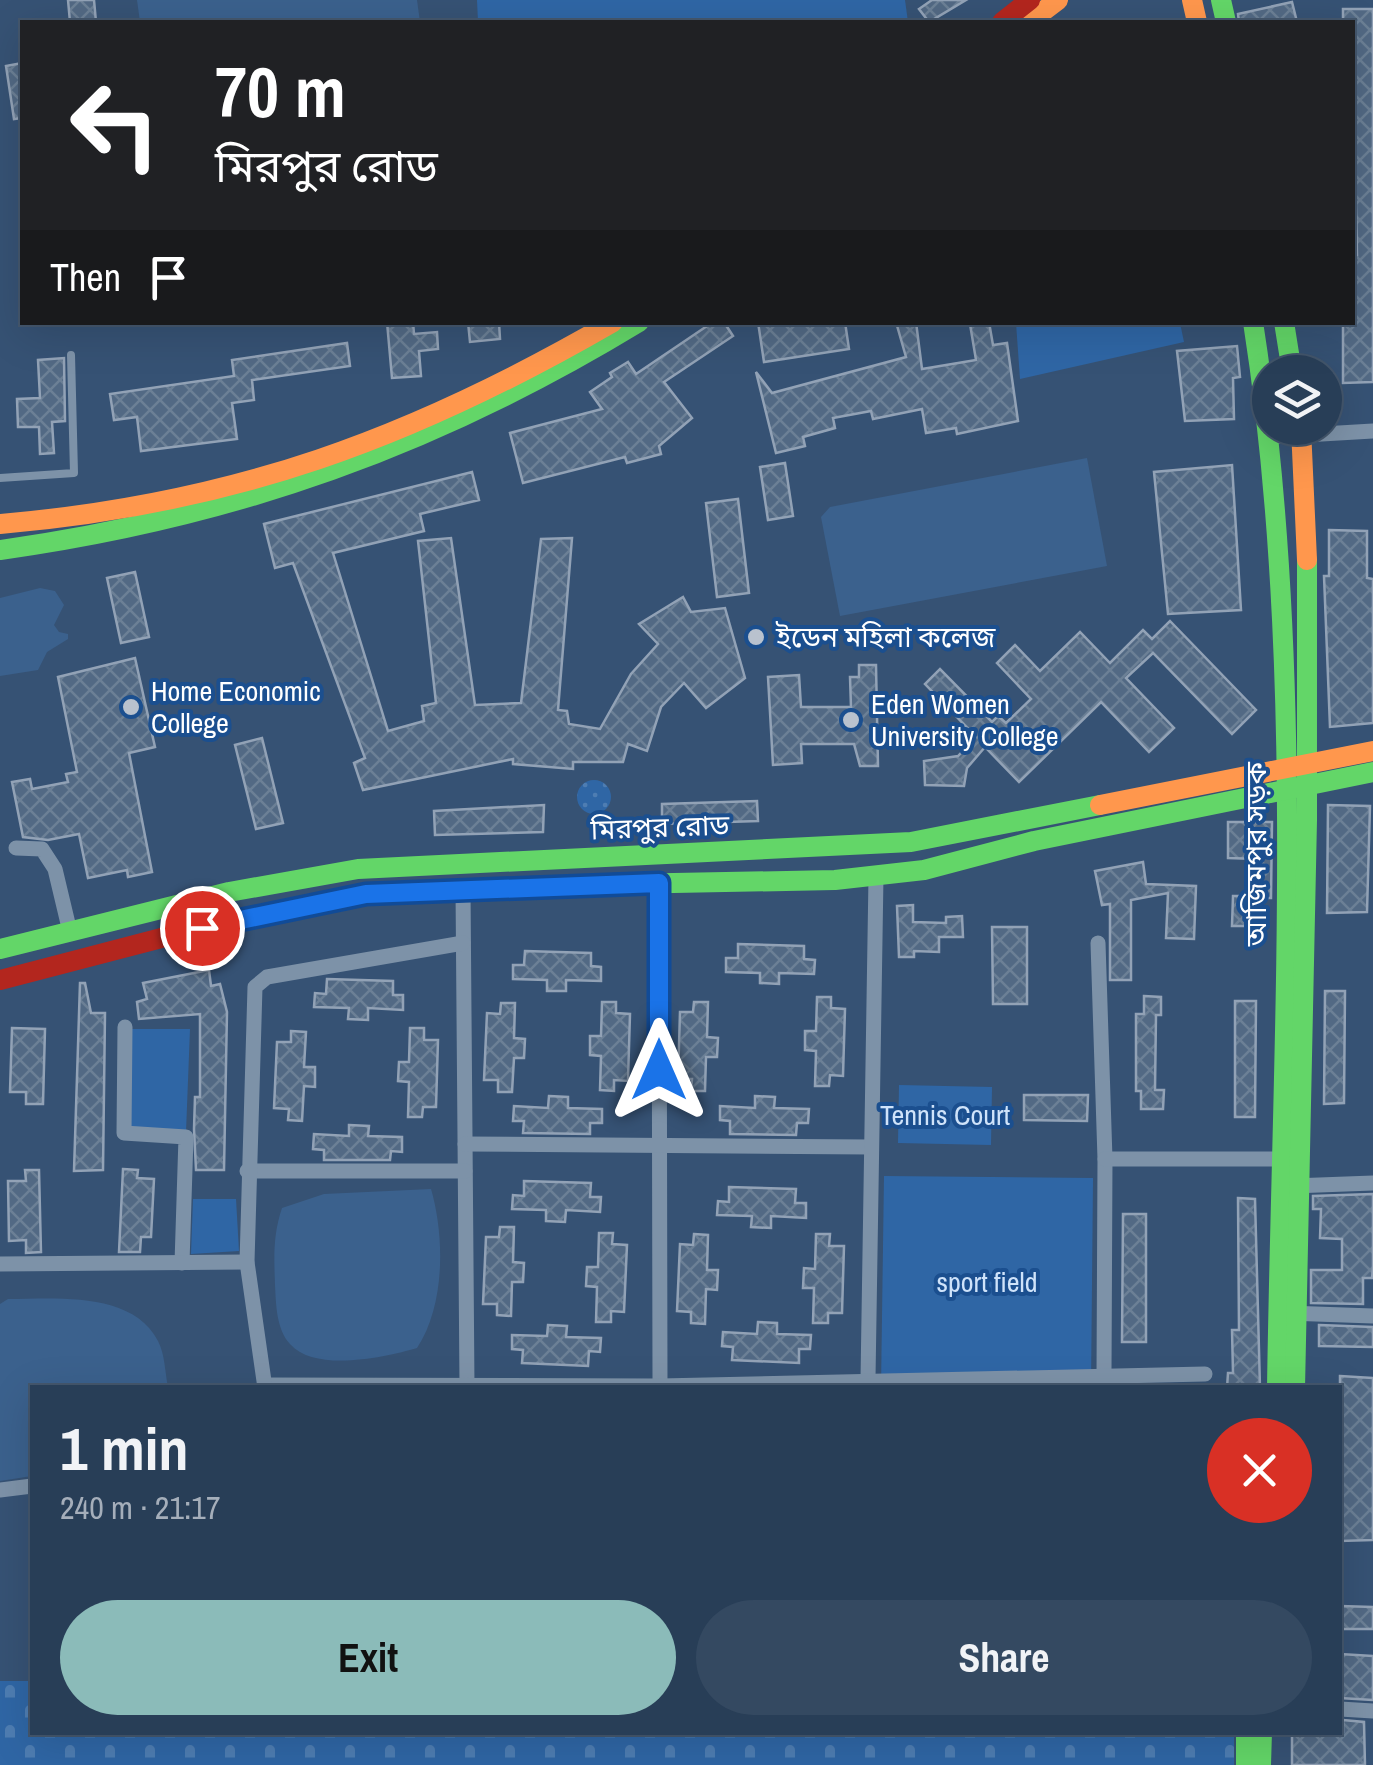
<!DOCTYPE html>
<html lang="en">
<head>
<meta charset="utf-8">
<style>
  :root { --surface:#283e57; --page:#344961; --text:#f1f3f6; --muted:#a5aeba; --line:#44576d; --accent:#8bbbb9 }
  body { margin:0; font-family:"Archivo Narrow","Noto Sans Bengali",sans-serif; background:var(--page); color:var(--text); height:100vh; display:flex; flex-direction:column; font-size:38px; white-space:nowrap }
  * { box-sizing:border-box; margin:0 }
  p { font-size:32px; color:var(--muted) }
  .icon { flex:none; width:55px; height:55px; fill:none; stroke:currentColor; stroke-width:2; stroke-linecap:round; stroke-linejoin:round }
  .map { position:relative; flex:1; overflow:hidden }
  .side { position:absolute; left:30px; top:1385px; width:1312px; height:350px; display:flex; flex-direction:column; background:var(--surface); border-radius:0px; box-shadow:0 10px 40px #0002,0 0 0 2px var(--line) }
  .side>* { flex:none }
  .top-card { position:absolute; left:20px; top:20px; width:1335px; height:305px; border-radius:0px; box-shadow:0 10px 40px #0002,0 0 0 2px var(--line); background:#202124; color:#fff; overflow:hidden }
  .buttons { position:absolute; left:1252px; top:355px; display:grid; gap:20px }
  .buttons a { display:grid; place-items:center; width:90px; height:90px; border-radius:50%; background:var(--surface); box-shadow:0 10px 40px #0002,0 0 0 2px var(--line); font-size:50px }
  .pin { position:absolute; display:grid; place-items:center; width:85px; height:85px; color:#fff; margin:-42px; border:5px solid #fff; border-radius:50%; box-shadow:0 2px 10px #0007 }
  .me { position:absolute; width:110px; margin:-55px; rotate:0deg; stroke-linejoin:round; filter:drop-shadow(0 0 8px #0008) }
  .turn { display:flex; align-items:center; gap:35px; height:210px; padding:0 30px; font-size:45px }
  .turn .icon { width:130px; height:130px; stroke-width:2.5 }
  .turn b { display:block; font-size:70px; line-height:85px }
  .then { display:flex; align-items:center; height:95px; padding:0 30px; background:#0003; gap:20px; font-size:38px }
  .round { display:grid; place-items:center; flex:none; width:105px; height:105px; border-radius:52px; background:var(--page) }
  .headline { display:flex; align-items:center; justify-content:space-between; height:170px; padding:0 30px }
  h1 { font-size:60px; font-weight:800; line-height:75px }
  .cta { display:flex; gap:20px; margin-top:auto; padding:20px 30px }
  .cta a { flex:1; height:115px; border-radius:60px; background:var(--accent); color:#111; font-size:40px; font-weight:800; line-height:115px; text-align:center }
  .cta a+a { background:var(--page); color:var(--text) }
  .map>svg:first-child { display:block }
  .grass { fill:url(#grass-dots) }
  .cemetery { fill:url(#cemetery-stones) }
  .park { fill:#2f66a5 }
  .water { fill:#3b618d }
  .building { fill:url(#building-cross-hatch); stroke:#92a2b6; stroke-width:2.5 }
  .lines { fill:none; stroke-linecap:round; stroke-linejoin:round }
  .lane { stroke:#7d92a8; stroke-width:8 }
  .street { stroke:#7d92a8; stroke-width:15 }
  .fast { stroke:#63d668; stroke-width:20 }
  .slow { stroke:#ff974d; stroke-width:20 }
  .jam { stroke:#b3261e; stroke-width:20 }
  .route-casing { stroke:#114b97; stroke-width:25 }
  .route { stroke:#1a73e8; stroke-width:18 }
  .poi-dot { fill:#b9c2ce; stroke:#1b4f8f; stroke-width:4 }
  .labels { text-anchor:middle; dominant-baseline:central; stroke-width:8; stroke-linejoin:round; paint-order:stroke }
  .poi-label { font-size:28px; fill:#fff; stroke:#1b4f8f; text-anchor:start }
  .street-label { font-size:28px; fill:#fff; stroke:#1b4f8f }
  .park-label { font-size:28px; fill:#cfe3fa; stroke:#1b4f8f }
</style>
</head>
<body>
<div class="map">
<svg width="1373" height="1765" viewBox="0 0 1373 1765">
  <defs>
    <pattern id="grass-dots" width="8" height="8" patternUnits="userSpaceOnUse" patternTransform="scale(2.5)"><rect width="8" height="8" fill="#2f66a5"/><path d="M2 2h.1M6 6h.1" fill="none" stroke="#4e7db2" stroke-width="1.8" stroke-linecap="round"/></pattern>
    <pattern id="cemetery-stones" width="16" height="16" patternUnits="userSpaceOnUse" patternTransform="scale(2.5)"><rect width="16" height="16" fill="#2f66a5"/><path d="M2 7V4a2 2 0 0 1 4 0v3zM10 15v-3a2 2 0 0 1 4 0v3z" fill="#4e7db2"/></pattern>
    <pattern id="building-cross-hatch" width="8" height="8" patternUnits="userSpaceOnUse" patternTransform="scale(2.5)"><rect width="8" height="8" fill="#526984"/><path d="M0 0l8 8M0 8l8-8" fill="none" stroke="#6c8096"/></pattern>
  </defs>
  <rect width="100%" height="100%" fill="#365274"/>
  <!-- grass -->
  <circle class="grass" cx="594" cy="797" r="17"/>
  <!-- cemetery -->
  <polygon class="cemetery" points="0,1681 32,1681 32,1732 1234,1732 1234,1765 0,1765"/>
  <!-- park -->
  <g class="park">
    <polygon points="477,0 905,0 908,22 478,22"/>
    <polygon points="1016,323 1180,323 1184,342 1020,379"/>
    <polygon points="129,1029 190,1029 186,1132 127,1129"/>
    <polygon points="899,1085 992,1087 991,1145 898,1143"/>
    <polygon points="884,1176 1093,1178 1091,1387 881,1388"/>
    <polygon points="193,1199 236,1199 239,1251 191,1254"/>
  </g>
  <!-- water -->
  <g class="water">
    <polygon points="137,0 417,0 420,22 140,22"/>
    <polygon points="1087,458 1107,566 840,616 821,517 830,507"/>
    <polygon points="40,588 55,591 64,605 54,625 59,632 68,634 68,639 47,652 38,670 0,676 0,598"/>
    <path d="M 431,1189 C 445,1237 445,1306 417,1348 C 386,1357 315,1373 290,1344 C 276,1329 276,1303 275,1285 C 274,1256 273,1235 282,1208 L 324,1194 Z"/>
    <path d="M 8,1299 C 57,1299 132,1291 158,1341 C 165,1354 165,1373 168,1387 L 32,1388 L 32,1476 L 0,1481 L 0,1304 Z"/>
  </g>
  <!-- building -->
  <g class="building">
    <polygon points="68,0 94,0 96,22 70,22"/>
    <polygon points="932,0 966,0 929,22 919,9"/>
    <polygon points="1292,2 1297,22 1239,22 1238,14"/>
    <polygon points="1343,9 1373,9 1373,382 1343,383 1343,322 1352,322 1352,255 1357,255 1352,22 1343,22"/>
    <polygon points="22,63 22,118 14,119 6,66"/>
    <polygon points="387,322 413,322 414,334 437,332 438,349 419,351 421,376 392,378"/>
    <polygon points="468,322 499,322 500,339 470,342"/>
    <polygon points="713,322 724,322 733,336 664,382 692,418 659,446 661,454 627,463 625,457 523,483 510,433 602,409 590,392 612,377 610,373 628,362 636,374"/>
    <polygon points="758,322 845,322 849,349 764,362"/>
    <polygon points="896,322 916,322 922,369 976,360 970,324 989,322 993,345 1007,343 1018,421 957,434 956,428 926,433 922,409 873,419 871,411 833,418 835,428 803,437 805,446 776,453 756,372 772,393 906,357"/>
    <polygon points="347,343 350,366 252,380 254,400 232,403 237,439 141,451 137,417 114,420 110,394 234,376 232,360"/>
    <polygon points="1237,346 1240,377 1233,378 1234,419 1185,421 1177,351"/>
    <polygon points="64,358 65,421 52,422 54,453 40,454 39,427 18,427 17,399 40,398 38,360"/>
    <polygon points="785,463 793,516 768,520 760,467"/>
    <polygon points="1232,465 1241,610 1168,614 1154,472"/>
    <polygon points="472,472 479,500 420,514 424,531 333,553 388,731 424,721 422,706 436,703 418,541 451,538 475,705 521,703 541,539 572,538 558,710 567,711 569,724 600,729 631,674 658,644 639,624 683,597 691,612 725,608 745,678 706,708 684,683 661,707 647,751 628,744 623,762 573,762 573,769 513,764 513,759 363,790 354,763 365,758 293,563 275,568 264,524"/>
    <polygon points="738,499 749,593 717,597 706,503"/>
    <polygon points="1329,530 1367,531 1367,578 1373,579 1373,723 1330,727 1324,576 1329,576"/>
    <polygon points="135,572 149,637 121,643 107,578"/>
    <polygon points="1170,621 1256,710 1232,734 1153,653 1126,678 1174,728 1149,752 1101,702 1019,782 985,747 967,768 964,786 925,785 924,761 958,756 976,737 925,684 940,669 992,722 998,716 1006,723 1031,699 997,663 1015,645 1040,671 1080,632 1110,663 1143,630 1152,639"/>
    <polygon points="135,658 155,747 129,753 152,872 128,877 127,870 88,878 79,834 48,840 23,837 12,782 30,779 32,789 68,782 66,774 77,772 58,677"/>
    <polygon points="859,665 876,665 878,766 860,766 854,744 801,744 802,763 773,765 768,677 799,675 801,707 851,707 850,677 859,677"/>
    <polygon points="262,738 283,823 256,829 235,745"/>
    <polygon points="757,801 758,821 662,824 662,804"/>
    <polygon points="544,805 543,832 435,835 434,811"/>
    <polygon points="1328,805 1370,806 1367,912 1327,913"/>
    <polygon points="1228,822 1272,822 1271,898 1257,898 1257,859 1228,858"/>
    <polygon points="1143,862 1146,884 1196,886 1194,939 1166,938 1168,893 1131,900 1131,980 1110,980 1110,904 1102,905 1095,871"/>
    <polygon points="1233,896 1248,896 1248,926 1232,926"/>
    <polygon points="913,905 913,922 946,923 946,917 962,916 963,937 939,937 939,952 914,951 914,957 899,957 897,906"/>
    <polygon points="992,927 1027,927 1027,1004 993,1004"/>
    <polygon points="738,944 804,946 804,959 815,960 814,974 779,973 779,984 760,983 760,973 726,972 726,958 738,958"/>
    <polygon points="525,951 591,953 591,966 601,967 601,981 566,980 566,991 547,991 547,980 513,979 513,965 524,965"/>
    <polygon points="209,970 211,986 220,984 227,1012 224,1170 196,1170 194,1129 195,1097 200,1097 200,1014 139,1019 137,1002 147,999 143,983"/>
    <polygon points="327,979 393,981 393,995 403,995 403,1010 368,1008 368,1020 348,1019 349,1008 314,1007 315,993 326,994"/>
    <polygon points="80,983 85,983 91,1013 105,1013 103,1170 74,1171"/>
    <polygon points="1325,991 1345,991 1344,1103 1324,1104"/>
    <polygon points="1144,996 1161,997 1161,1015 1156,1015 1155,1090 1164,1090 1163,1109 1141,1109 1141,1091 1136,1091 1136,1014 1144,1014"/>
    <polygon points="817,997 831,997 831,1008 845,1009 843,1076 830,1075 829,1086 815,1086 816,1051 805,1050 805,1031 816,1031"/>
    <polygon points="1235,1001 1256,1001 1255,1117 1235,1117"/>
    <polygon points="602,1002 616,1002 616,1013 630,1014 628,1081 614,1080 614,1091 600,1090 601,1056 590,1055 590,1036 601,1036"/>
    <polygon points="694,1002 708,1002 707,1037 718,1038 717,1057 706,1057 705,1091 691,1091 692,1079 678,1079 680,1012 693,1012"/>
    <polygon points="501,1003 515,1003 514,1038 525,1039 524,1058 514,1058 512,1092 498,1092 498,1080 484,1080 487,1013 500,1014"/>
    <polygon points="12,1028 45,1029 43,1104 26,1104 26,1092 10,1092"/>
    <polygon points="410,1028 424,1028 424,1040 438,1040 436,1107 423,1107 422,1117 408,1117 409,1082 398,1081 399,1062 409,1062"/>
    <polygon points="291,1031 306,1032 304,1067 315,1067 315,1087 304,1086 302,1121 288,1120 289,1109 274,1108 277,1042 291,1042"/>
    <polygon points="1024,1095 1088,1095 1087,1121 1024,1120"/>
    <polygon points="549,1096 568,1097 568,1108 602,1109 602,1123 590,1123 590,1134 523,1133 524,1121 513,1121 514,1106 548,1108"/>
    <polygon points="755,1096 775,1097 774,1108 809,1109 808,1123 797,1123 796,1135 730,1134 730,1121 720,1120 720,1106 755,1108"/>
    <polygon points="349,1125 369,1126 368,1136 402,1137 402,1152 391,1151 390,1160 324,1160 324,1150 313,1149 314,1134 349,1136"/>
    <polygon points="123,1169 138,1170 137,1178 154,1179 151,1237 141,1237 140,1252 119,1252"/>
    <polygon points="25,1170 39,1170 41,1252 26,1253 26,1240 9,1241 8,1181 26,1181"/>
    <polygon points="524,1181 591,1183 590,1197 601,1197 600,1212 566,1210 565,1222 546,1221 546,1210 512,1209 513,1195 524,1196"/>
    <polygon points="729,1187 796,1189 795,1203 806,1203 806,1218 771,1216 771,1228 751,1227 752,1216 717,1215 718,1201 729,1202"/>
    <polygon points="1373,1194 1373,1268 1372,1278 1363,1278 1363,1304 1311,1303 1311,1270 1342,1270 1342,1239 1320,1238 1321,1209 1313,1209 1313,1196"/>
    <polygon points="1238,1198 1255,1199 1260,1388 1227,1388 1228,1373 1233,1373 1232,1330 1239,1330"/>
    <polygon points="1123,1214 1146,1214 1146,1342 1122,1342"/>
    <polygon points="500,1227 514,1227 513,1262 524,1263 523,1282 512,1282 511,1316 497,1315 497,1304 483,1304 486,1237 499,1237"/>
    <polygon points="599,1233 613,1233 612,1244 627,1245 624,1312 611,1311 611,1322 596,1322 597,1287 586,1286 587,1267 598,1267"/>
    <polygon points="694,1234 708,1235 707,1270 718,1270 717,1290 706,1289 705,1324 691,1323 691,1312 677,1311 680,1244 693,1245"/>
    <polygon points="816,1234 830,1234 829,1246 844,1246 842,1313 828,1313 828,1323 813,1323 814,1288 803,1288 804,1268 815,1269"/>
    <polygon points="758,1322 777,1323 777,1334 811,1335 810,1349 799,1349 799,1363 732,1360 733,1347 722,1346 723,1332 757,1334"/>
    <polygon points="548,1325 567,1326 566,1337 601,1338 600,1352 589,1351 588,1366 522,1363 523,1350 512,1349 512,1335 547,1336"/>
    <polygon points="1319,1325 1373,1327 1373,1347 1319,1346"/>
    <polygon points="1340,1376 1373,1378 1373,1540 1340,1541"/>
    <polygon points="1340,1606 1373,1607 1373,1629 1340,1629"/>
    <polygon points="1340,1654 1373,1656 1373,1700 1340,1698"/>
    <polygon points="1343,1720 1364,1722 1365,1765 1292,1765 1292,1732 1343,1732"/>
  </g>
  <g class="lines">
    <!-- lane -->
    <polyline class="lane" points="0,478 74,473 71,355"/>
    <!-- street -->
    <g class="street">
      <polyline points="1271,437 1373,431"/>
      <polyline points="16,848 42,849 55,869 70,932"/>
      <polyline points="659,883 660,1386"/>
      <polyline points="463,888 467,1387"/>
      <polyline points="1098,943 1105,1159 1104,1375"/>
      <polyline points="125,1027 124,1133 186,1137 182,1263"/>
      <polyline points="465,1144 871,1147"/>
      <polyline points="1105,1159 1280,1159"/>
      <polyline points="247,1171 465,1171"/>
      <polyline points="1292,1186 1373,1183"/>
      <polyline points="0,1264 247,1262"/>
      <polyline points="1287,1313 1373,1316"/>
      <polyline points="868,1379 876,876"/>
      <polyline points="265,1385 660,1386 1205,1374"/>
      <polyline points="265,1388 247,1262 255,987 267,977 463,943"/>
      <polyline points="0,1490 32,1486"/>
      <polyline points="1340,1709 1373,1711"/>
    </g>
    <!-- fast -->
    <g class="fast">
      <polyline points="1221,0 1226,22"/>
      <path d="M 1253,322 C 1307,666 1282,1040 1277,1388"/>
      <polyline points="1284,322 1292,372"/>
      <path d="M 0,550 C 236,517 435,446 639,322"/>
      <polyline points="570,885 835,880 924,870 1034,841 1373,772"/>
      <polyline points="0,949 229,892 358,869 911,842 1100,805"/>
      <polyline points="1295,1388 1307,820 1307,560"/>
      <polyline points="1246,1732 1246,1765"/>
      <polyline points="1261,1765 1262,1732"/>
    </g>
    <!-- slow -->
    <g class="slow">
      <polyline points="1192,0 1197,22"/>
      <polyline points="1029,22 1058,0"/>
      <polyline points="1301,428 1307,560"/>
      <path d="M 0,524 C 234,504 411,439 613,322"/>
      <polyline points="1100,805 1373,751"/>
      <polyline points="219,923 366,894 570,885"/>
    </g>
    <!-- jam -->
    <g class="jam">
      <polyline points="1002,22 1030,0"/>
      <polyline points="0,980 219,923"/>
    </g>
  </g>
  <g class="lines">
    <!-- route casing -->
    <g class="route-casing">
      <polyline id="route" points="202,928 366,894 659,883 659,1070"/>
    </g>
    <!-- route -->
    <use href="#route" class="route"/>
  </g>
  <!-- markers -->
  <g class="poi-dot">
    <circle cx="756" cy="637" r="10"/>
    <circle cx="131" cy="707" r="10"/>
    <circle cx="851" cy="720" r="10"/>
  </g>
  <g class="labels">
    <!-- poi labels -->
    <g class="poi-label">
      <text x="776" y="637">ইডেন মহিলা কলেজ</text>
      <text x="151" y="691">Home Economic<tspan x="151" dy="32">College</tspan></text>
      <text x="871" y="704">Eden Women<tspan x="871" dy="32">University College</tspan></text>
    </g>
    <!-- street labels -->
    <g class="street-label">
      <text transform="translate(660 827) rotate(-2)">মিরপুর রোড</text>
      <text transform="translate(1256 854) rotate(-90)">আজিমপুর সড়ক</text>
    </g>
    <!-- park labels -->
    <g class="park-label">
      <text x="945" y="1115">Tennis Court</text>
      <text x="987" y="1282">sport field</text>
    </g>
  </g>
</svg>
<div class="buttons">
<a><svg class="icon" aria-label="layers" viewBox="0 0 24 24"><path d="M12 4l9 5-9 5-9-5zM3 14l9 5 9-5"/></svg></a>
</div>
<div class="pin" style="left:202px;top:928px;background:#d93025"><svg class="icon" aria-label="arrive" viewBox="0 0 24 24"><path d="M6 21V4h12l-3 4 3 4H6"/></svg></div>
<svg class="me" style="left:659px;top:1070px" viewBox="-20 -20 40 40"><path d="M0-17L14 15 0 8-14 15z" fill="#1a73e8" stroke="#fff" stroke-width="4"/></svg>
<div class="top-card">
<div class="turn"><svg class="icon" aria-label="left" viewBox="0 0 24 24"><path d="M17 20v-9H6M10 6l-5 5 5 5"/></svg><div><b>70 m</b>মিরপুর রোড</div></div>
<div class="then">Then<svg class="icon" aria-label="arrive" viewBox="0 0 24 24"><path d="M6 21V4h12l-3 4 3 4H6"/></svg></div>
</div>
<section class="side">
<div class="headline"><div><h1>1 min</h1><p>240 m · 21:17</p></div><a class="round" style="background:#d93025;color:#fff"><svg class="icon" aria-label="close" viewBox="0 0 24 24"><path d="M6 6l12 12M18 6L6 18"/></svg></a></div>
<div class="cta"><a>Exit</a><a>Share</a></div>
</section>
</div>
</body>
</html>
